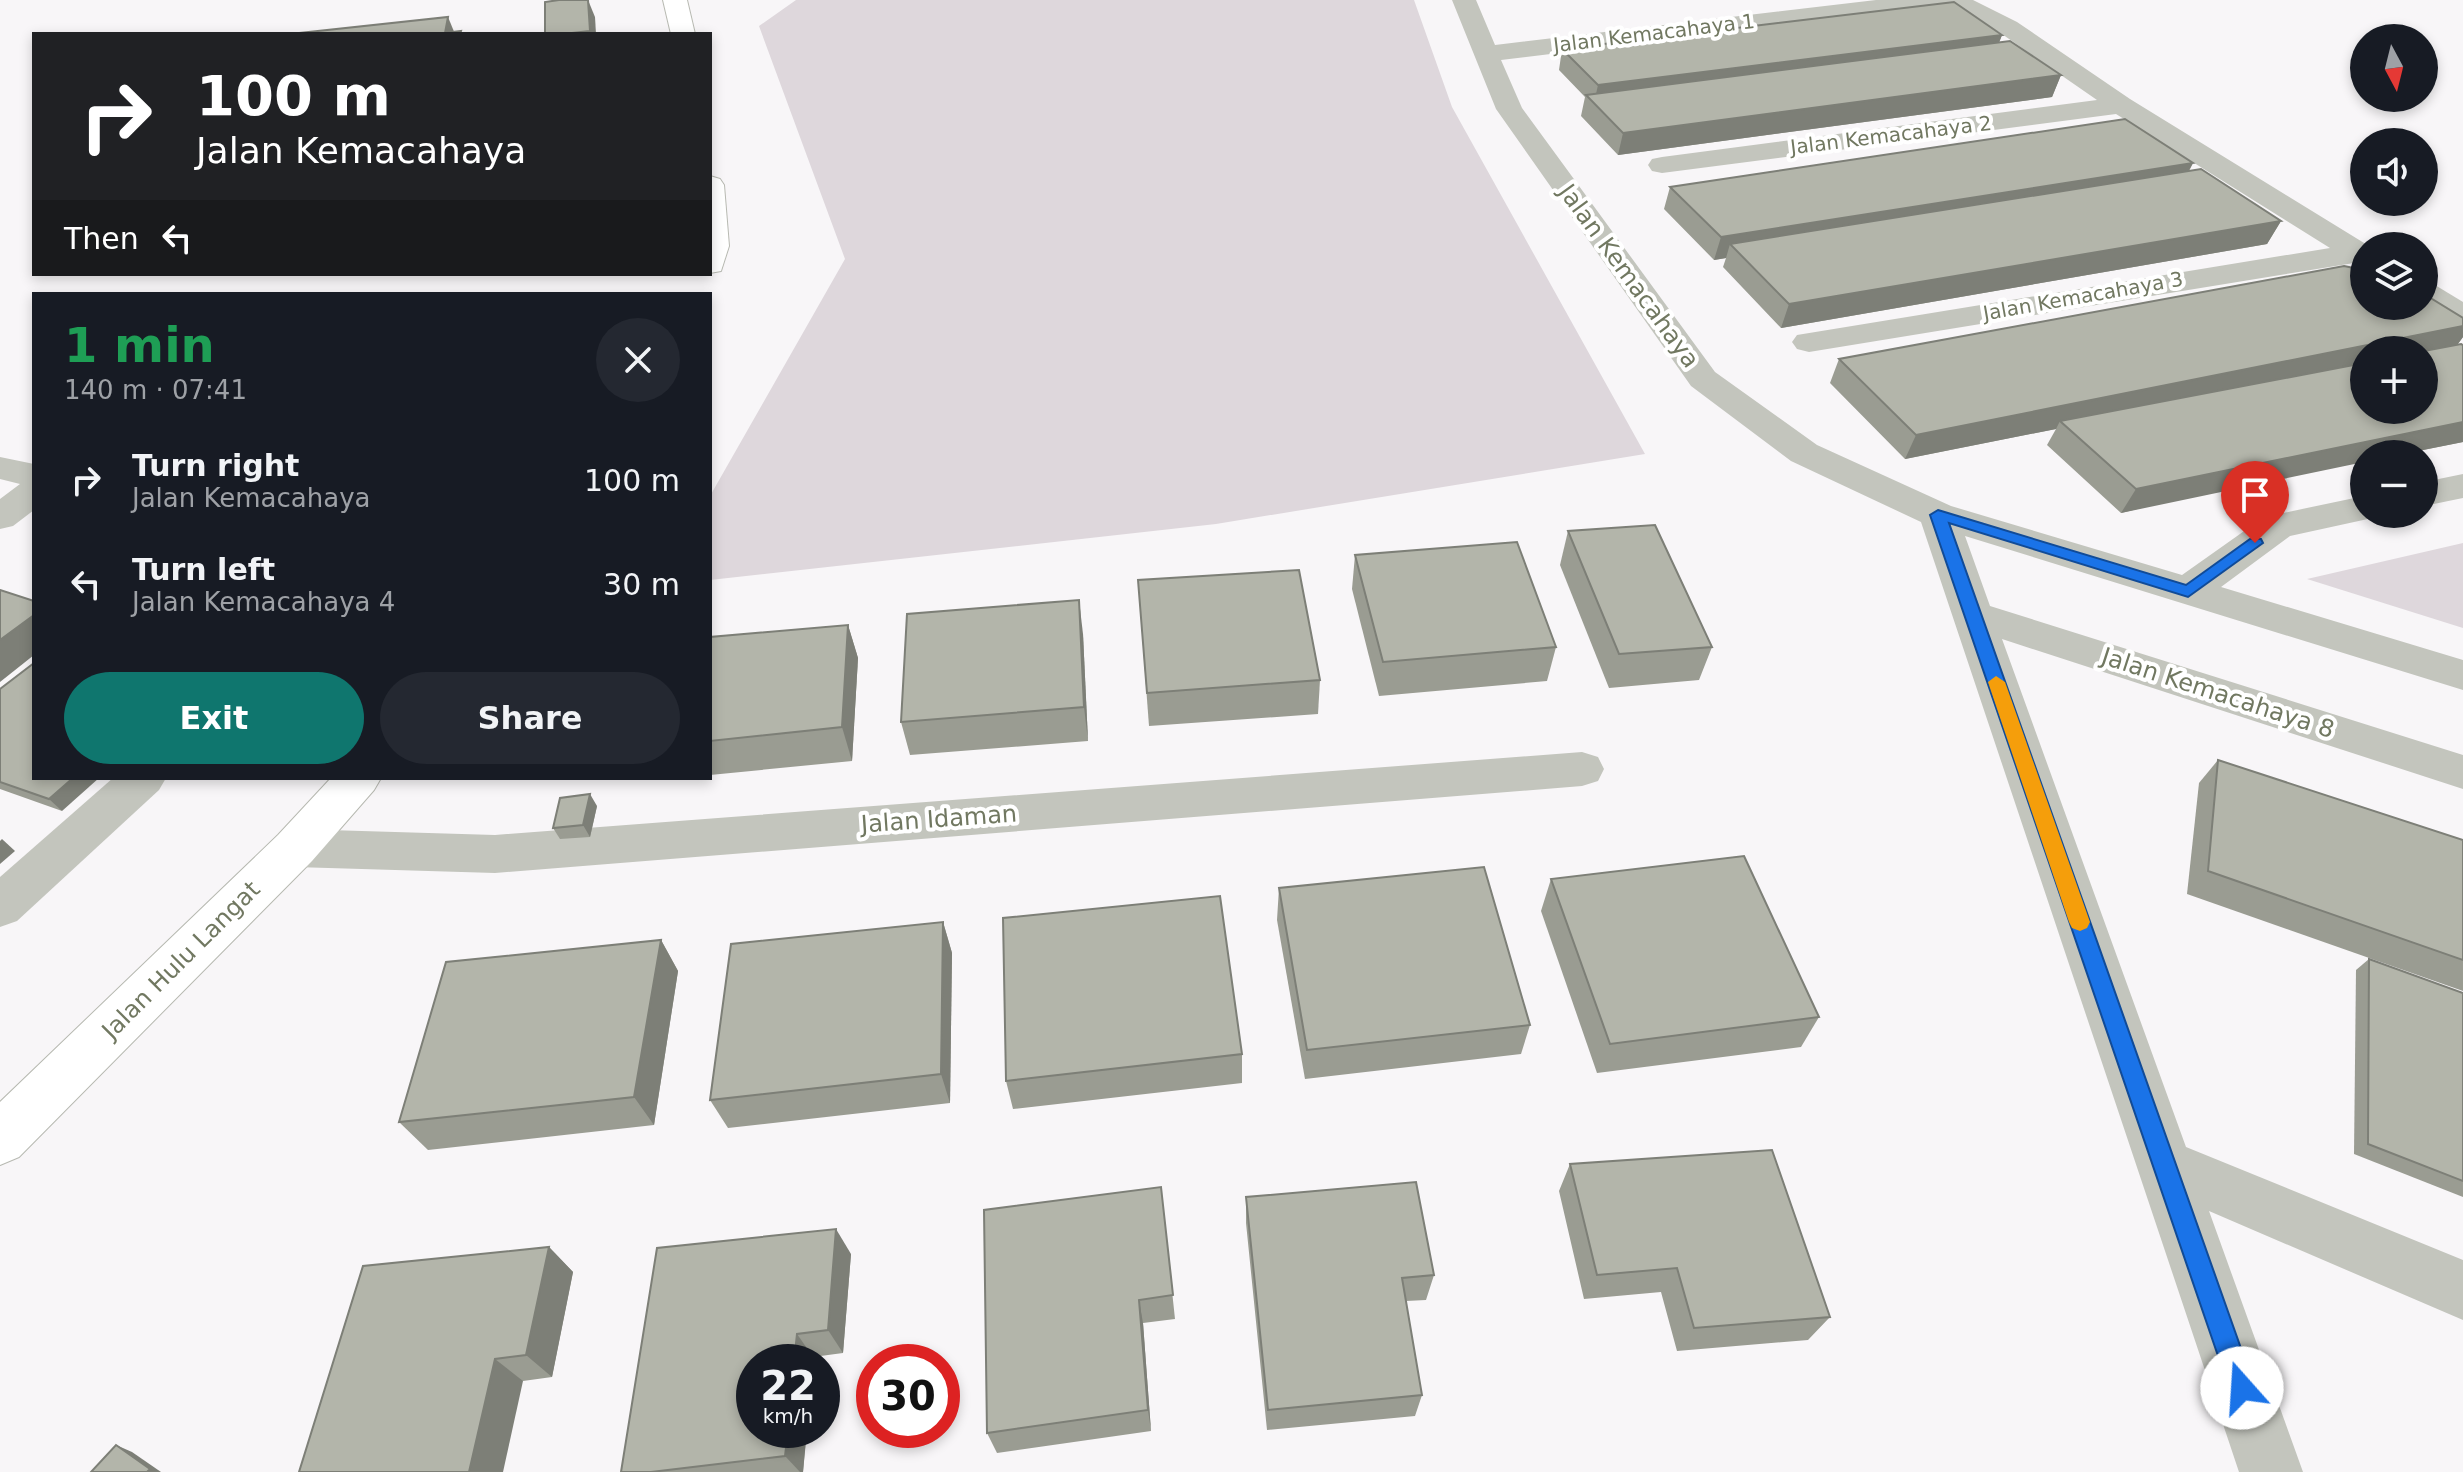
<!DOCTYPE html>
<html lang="en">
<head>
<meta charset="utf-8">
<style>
  :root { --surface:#171b24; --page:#242831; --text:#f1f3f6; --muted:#9ea1a6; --accent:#0f766e }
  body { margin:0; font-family:"DejaVu Sans",sans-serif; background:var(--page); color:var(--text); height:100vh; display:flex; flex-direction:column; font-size:30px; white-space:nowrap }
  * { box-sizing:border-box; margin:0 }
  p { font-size:26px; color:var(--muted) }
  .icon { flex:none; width:44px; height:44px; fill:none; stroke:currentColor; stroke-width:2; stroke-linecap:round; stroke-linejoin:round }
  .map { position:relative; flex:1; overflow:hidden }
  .panel { position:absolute; left:32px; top:292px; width:680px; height:488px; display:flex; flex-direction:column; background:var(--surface); border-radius:0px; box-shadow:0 4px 12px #0003 }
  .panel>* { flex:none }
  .guide { position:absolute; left:32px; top:32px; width:680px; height:244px; border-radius:0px; box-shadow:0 4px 12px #0003; background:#202124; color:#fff; overflow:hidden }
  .needle { width:52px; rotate:173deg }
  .tools { position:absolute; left:2350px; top:24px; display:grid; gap:16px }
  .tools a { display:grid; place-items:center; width:88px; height:88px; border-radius:50%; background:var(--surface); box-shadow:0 4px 12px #0003; font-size:40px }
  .speed { position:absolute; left:736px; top:1344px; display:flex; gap:16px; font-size:40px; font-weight:700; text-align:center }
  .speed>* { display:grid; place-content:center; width:104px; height:104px; border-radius:50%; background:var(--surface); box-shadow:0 4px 12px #0003; line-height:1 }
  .speed small { font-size:20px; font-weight:400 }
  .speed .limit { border:12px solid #d22; background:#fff; color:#111 }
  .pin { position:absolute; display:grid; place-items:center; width:68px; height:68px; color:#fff; margin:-82px -34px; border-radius:50% 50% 50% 0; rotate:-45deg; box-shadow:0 0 8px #0007 }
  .pin .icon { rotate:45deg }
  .me { position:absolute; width:88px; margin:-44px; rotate:341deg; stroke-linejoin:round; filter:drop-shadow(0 0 6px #0008) }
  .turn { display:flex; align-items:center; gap:28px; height:168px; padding:0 32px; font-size:36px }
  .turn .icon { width:104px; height:104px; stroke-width:2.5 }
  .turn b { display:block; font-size:56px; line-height:68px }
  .then { display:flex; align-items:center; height:76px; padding:0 32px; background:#0003; gap:16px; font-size:30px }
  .round { display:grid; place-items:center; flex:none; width:84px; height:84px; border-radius:42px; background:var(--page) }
  .headline { display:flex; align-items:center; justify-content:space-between; height:136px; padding:0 32px }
  h1 { font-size:48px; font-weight:700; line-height:60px; color:#1e9e55 }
  .cta { display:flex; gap:16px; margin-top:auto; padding:16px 32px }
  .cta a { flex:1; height:92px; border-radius:48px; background:var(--accent); color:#fff; font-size:32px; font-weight:700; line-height:92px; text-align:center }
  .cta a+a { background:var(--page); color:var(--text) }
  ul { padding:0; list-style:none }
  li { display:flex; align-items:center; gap:24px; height:104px; padding:0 32px }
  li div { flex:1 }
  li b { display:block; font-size:30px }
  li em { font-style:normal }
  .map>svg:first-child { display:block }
  .green { fill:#ded7dc }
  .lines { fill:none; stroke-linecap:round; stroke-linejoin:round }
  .major-casing { stroke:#b7b9b1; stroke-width:2 }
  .minor { fill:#c3c5bd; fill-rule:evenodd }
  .major { fill:#fff; fill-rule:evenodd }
  .wall { fill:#9a9c92 }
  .shaded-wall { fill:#7d7f77 }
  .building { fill:#b3b5aa; stroke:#7d7f77; stroke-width:2 }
  .route { fill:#1a73e8; stroke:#114b97; stroke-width:2 }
  .slow { fill:#f59e0b }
  .labels { text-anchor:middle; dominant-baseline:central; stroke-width:8; stroke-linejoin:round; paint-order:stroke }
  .far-street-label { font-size:20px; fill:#717861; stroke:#fff }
  .street-label { font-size:24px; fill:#717861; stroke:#fff }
</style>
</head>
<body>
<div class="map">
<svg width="2463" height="1472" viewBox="0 0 2463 1472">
  <rect width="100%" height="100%" fill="#f8f6f8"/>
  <!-- green -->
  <g class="green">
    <polygon points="796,0 1414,0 1452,107 1645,454 1216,524 710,580 710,496 845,259 759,26"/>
    <polygon points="2463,543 2463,628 2307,579"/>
  </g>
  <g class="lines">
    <!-- major casing -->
    <g class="major-casing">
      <g id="major">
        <polygon points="663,0 687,0 695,34 671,34"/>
        <polygon points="710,176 720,179 724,185 729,246 721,271 710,273"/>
        <polygon points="331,778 381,778 374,790 312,861 19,1157 0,1165 0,1102 278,835"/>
      </g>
    </g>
    <!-- minor -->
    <g class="minor">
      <polygon points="1452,0 1476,0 1495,45 1876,0 1973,0 2017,22 2130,99 2369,246 2364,246 2364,265 2354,263 1809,352 1797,349 1792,342 1797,335 2330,248 2116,114 1662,173 1652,171 1648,165 1652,159 1662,157 2097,100 1999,32 1958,12 1928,8 1501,60 1522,108 1715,372 1817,445 1951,506 2182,575 2264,517 2364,496 2364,514 2379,514 2377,517 2290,536 2221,587 2463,660 2463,690 1965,536 1990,606 2463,755 2463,789 2002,639 2186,1147 2463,1260 2463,1320 2209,1211 2303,1472 2239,1472 1921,522 1791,461 1691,386 1496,109"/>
      <polygon points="2424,282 2435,285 2463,302 2463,326 2452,323 2424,306"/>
      <polygon points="0,457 34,464 34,510 13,526 0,529 0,499 20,484 0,479"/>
      <polygon points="2463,474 2463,498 2424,506 2424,482"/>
      <polygon points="1582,752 1598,757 1604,769 1598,781 1582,786 495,873 295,867 278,861 271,848 278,835 295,829 495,835"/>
      <polygon points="113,778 166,778 159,790 17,921 0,927 0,877"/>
    </g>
    <!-- major -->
    <use href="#major" class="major"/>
  </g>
  <!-- wall -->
  <g class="wall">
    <polygon points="2002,35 1999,42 2061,75 2052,97 1618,155 1581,116 1585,97 1559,70 1562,49"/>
    <polygon points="2193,163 2189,171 2281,221 2267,244 1781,328 1723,267 1726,258 1714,260 1664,209 1670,187"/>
    <polygon points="2463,337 2457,345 2463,345 2463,442 2403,454 2364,454 2121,513 2047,445 2056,429 1905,459 1830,383 1839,359"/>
    <polygon points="1568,531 1712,647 1699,680 1609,688 1560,565"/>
    <polygon points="1355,555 1556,647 1547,681 1379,696 1352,589"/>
    <polygon points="1138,580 1320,680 1318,714 1149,726"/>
    <polygon points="848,625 858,658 852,761 710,775 710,637"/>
    <polygon points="1083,634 1088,741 910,755 901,722"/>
    <polygon points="0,689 62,811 0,789"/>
    <polygon points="2218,760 2463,840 2463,991 2187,894 2199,783"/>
    <polygon points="597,806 590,837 560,839 553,828"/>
    <polygon points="1551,879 1819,1017 1801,1047 1597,1073 1541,911"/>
    <polygon points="1279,888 1530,1025 1521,1054 1305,1079 1277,920"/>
    <polygon points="943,922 952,953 950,1103 728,1128 710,1100"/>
    <polygon points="661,940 678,971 654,1125 428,1150 399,1122"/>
    <polygon points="2369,959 2463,993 2463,1197 2354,1154 2356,970"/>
    <polygon points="1242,1054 1242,1083 1013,1109 1006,1081"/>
    <polygon points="1570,1164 1830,1317 1808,1340 1677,1351 1661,1292 1584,1299 1559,1191"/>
    <polygon points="1161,1187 1175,1319 1143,1323 1151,1431 997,1453 987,1433"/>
    <polygon points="1246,1197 1434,1275 1426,1300 1406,1301 1422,1395 1415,1416 1267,1430 1246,1223"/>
    <polygon points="549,1247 573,1272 552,1377 523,1381 299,1472"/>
    <polygon points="851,1254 843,1353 813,1357 803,1472 621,1472"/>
  </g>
  <!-- shaded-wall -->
  <g class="shaded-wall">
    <polygon points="588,0 595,17 596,34 563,34"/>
    <polygon points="448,17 455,34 445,33"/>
    <polygon points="2002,35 1994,56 1594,103 1598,85"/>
    <polygon points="2061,75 2052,97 1618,155 1623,133"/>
    <polygon points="2193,163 2181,185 1730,244 1726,258 1714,260 1721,237"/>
    <polygon points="2281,221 2267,244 1781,328 1789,304"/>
    <polygon points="2463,326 2463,337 2455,348 2424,354 2424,350 2364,350 2364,366 2060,421 2056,429 1905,459 1916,435"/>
    <polygon points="2463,422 2463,442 2403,454 2364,454 2364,462 2121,513 2136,489"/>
    <polygon points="1079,600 1083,634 1088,741 1084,707"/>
    <polygon points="34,615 34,655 0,682 0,640"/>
    <polygon points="848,625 858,658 852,761 842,727"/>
    <polygon points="73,778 99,778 62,811 49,799"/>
    <polygon points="590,794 597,806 590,837 583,825"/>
    <polygon points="2,839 15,851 0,864 0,841"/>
    <polygon points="943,922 952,953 950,1103 941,1074"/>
    <polygon points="661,940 678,971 654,1125 634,1097"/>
    <polygon points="836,1229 851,1254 843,1353 828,1330"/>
    <polygon points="549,1247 573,1272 552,1377 526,1355"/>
    <polygon points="1139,1300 1143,1323 1151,1431 1148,1410"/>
    <polygon points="797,1334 813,1357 812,1362 794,1362"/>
    <polygon points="495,1359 523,1381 503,1472 469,1472"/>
    <polygon points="788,1430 807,1430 803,1472 800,1472 785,1456"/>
    <polygon points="116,1445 132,1452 161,1472 147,1472"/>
  </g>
  <!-- building -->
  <g class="building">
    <polygon points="559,0 588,0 590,31 563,34 545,34 545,2"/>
    <polygon points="1954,2 2002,35 1598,85 1562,49"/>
    <polygon points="448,17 445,33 461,31 460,34 290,34"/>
    <polygon points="2010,41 2061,75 1623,133 1586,95"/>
    <polygon points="2125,119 2193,163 1721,237 1670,187"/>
    <polygon points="2201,169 2281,221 1789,304 1730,244"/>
    <polygon points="2344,266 2364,270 2364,306 2424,306 2424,294 2463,318 2463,326 1916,435 1839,359"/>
    <polygon points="2461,344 2463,345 2463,422 2136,489 2060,421 2364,363 2364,410 2424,410 2424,351"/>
    <polygon points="1655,525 1712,647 1619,654 1568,531"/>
    <polygon points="1517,542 1556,647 1383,662 1355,555"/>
    <polygon points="1299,570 1320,680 1147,693 1138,580"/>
    <polygon points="0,590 34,601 34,615 0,640"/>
    <polygon points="1079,600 1084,707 901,722 907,614"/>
    <polygon points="848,625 842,727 710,741 710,637"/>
    <polygon points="34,663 34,778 73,778 49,799 0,782 0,689"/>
    <polygon points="2218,760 2463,840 2463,960 2208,871"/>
    <polygon points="590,794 583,825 553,828 560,798"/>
    <polygon points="1744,856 1819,1017 1610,1044 1551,879"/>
    <polygon points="1484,867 1530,1025 1307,1050 1279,888"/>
    <polygon points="1220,896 1242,1054 1006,1081 1003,918"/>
    <polygon points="943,922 941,1074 710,1100 731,944"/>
    <polygon points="661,940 634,1097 399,1122 446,962"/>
    <polygon points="2369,959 2463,993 2463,1181 2368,1144"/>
    <polygon points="1772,1150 1830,1317 1694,1328 1677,1268 1597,1275 1570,1164"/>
    <polygon points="1416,1182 1434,1275 1402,1278 1422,1395 1268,1410 1246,1197"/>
    <polygon points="1161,1187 1173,1295 1139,1300 1148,1410 987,1433 984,1210"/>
    <polygon points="836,1229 828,1330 797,1334 794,1362 754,1362 754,1430 788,1430 785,1456 651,1472 621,1472 657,1248"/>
    <polygon points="549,1247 526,1355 495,1359 469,1472 299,1472 363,1266"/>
    <polygon points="116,1445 150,1469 147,1472 91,1472"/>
  </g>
  <!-- route -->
  <polygon class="route" points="1938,510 2186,585 2250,539 2261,539 2263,543 2188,597 1949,523 2255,1388 2251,1397 2242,1401 2233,1397 2229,1388 1930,515"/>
  <!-- slow -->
  <polygon class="slow" points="1996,676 2005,682 2090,922 2087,928 2080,931 2072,928 2069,922 1988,682"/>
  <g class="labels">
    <!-- far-street labels -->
    <g class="far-street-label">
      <text transform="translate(1654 33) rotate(-7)">Jalan Kemacahaya 1</text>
      <text transform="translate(1891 135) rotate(-7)">Jalan Kemacahaya 2</text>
      <text transform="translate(2083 296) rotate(-10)">Jalan Kemacahaya 3</text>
    </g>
    <!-- street labels -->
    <g class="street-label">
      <text transform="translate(1629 276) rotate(54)">Jalan Kemacahaya</text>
      <text transform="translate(2218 693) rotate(18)">Jalan Kemacahaya 8</text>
      <text transform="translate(939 819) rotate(-4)">Jalan Idaman</text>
      <text transform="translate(181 960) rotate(-45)">Jalan Hulu Langat</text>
    </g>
  </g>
</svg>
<div class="tools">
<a><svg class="needle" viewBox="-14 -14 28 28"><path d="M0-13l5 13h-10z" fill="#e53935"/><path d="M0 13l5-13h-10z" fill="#9ea1a6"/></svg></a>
<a><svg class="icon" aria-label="sound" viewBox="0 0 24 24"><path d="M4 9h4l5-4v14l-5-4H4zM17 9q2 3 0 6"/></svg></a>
<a><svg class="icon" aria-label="layers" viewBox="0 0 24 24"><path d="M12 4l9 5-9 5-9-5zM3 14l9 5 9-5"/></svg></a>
<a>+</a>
<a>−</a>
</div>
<div class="speed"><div>22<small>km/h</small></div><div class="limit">30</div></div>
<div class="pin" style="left:2255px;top:543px;background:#d93025"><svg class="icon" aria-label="arrive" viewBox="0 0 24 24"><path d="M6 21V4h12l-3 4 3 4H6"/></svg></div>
<svg class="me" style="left:2242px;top:1388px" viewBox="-20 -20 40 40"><circle r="19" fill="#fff"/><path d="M0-13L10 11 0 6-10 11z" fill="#1a73e8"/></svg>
<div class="guide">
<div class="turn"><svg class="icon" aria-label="right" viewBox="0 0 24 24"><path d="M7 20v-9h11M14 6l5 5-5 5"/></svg><div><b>100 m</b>Jalan Kemacahaya</div></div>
<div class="then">Then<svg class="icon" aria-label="left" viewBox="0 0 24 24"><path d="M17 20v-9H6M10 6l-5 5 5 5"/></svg></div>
</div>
<section class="panel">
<div class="headline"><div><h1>1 min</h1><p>140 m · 07:41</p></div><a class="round"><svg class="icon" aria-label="close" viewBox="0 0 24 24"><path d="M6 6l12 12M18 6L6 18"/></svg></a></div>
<ul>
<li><svg class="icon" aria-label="right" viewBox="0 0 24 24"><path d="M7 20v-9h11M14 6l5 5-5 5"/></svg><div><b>Turn right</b><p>Jalan Kemacahaya</p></div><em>100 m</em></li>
<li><svg class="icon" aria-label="left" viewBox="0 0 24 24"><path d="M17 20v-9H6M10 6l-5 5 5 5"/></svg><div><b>Turn left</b><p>Jalan Kemacahaya 4</p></div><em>30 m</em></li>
</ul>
<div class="cta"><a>Exit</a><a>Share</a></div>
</section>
</div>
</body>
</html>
